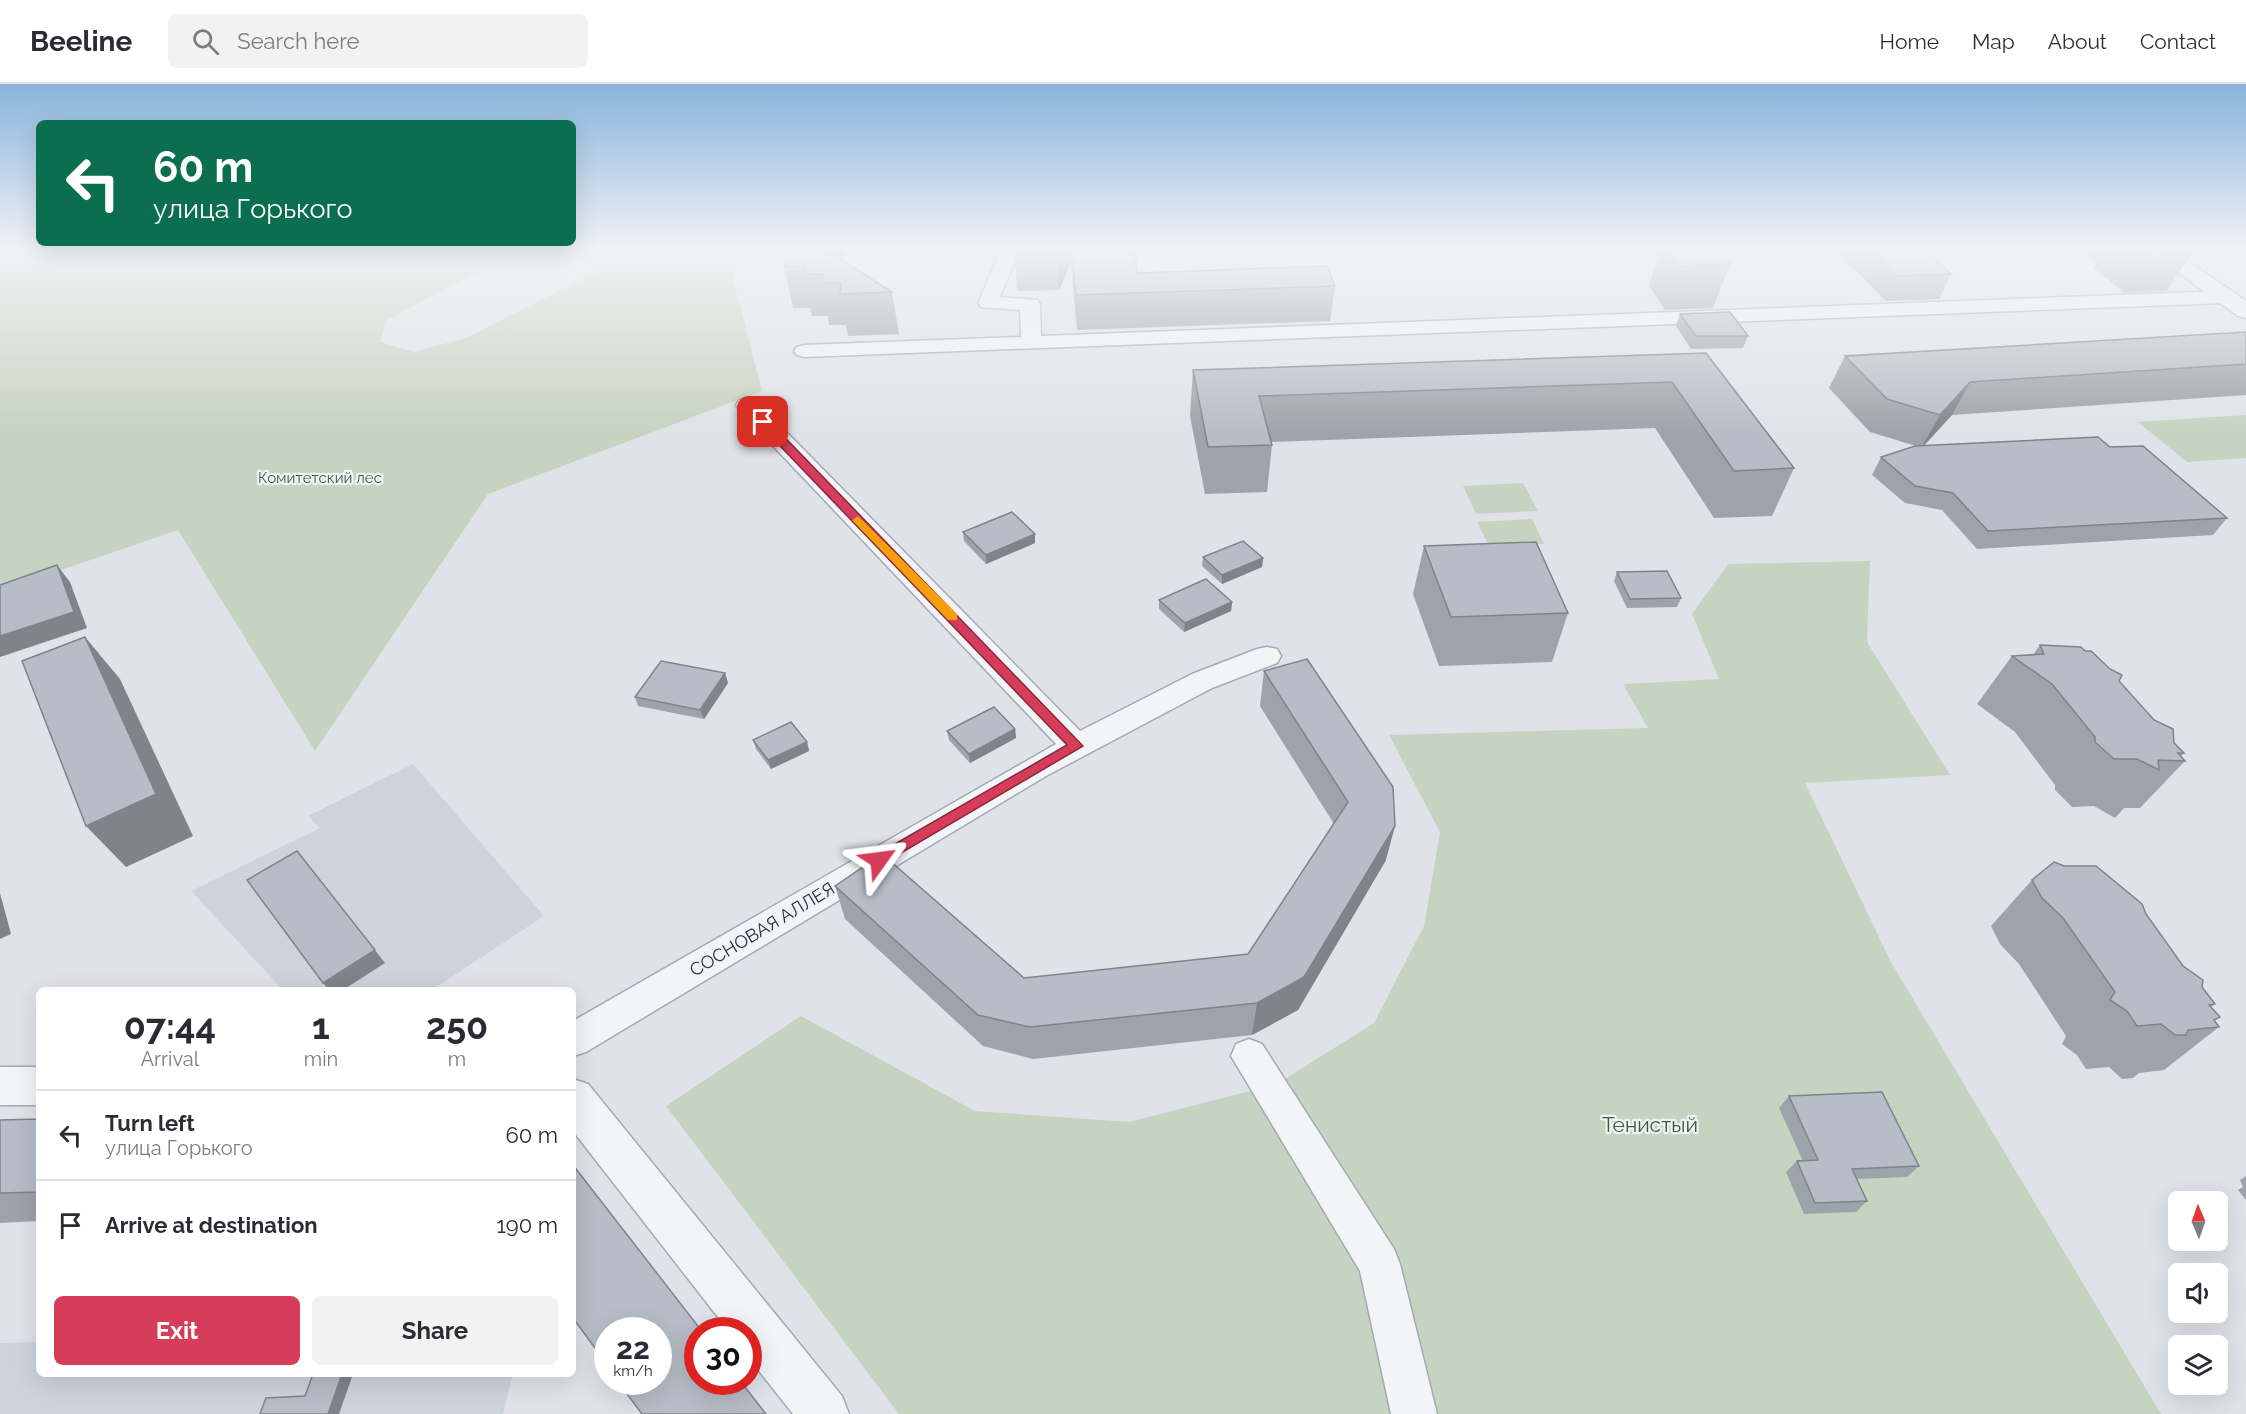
<!DOCTYPE html>
<html lang="en">
<head>
<meta charset="utf-8">
<style>
  :root { --surface:#fff; --page:#f2f2f3; --text:#2b2b33; --muted:#7c7c81; --line:#e1e1e2; --accent:#d53d5b }
  body { margin:0; font-family:Raleway,sans-serif; background:var(--page); color:var(--text); height:100vh; display:flex; flex-direction:column; font-size:22px; white-space:nowrap }
  * { box-sizing:border-box; margin:0 }
  p { font-size:20px; color:var(--muted) }
  .icon { flex:none; width:33px; height:33px; fill:none; stroke:currentColor; stroke-width:2; stroke-linecap:round; stroke-linejoin:round }
  .map { position:relative; flex:1; overflow:hidden }
  .sheet { position:absolute; left:36px; top:903px; width:540px; height:390px; display:flex; flex-direction:column; background:var(--surface); border-radius:9px; box-shadow:0 6px 24px #0002 }
  .sheet>* { flex:none }
  .guide { position:absolute; left:36px; top:36px; width:540px; height:126px; border-radius:9px; box-shadow:0 6px 24px #0002; background:#0b6e4f; color:#fff; overflow:hidden }
  .needle { width:39px; rotate:358deg }
  .buttons { position:absolute; left:2168px; top:1107px; display:grid; gap:12px }
  .buttons a { display:grid; place-items:center; width:60px; height:60px; border-radius:9px; background:var(--surface); box-shadow:0 6px 24px #0002; font-size:30px }
  .speed { position:absolute; left:594px; top:1233px; display:flex; gap:12px; font-size:30px; font-weight:700; text-align:center }
  .speed>* { display:grid; place-content:center; width:78px; height:78px; border-radius:50%; background:var(--surface); box-shadow:0 6px 24px #0002; line-height:1 }
  .speed small { font-size:15px; font-weight:400 }
  .speed .limit { border:9px solid #d22; background:#fff; color:#111 }
  .pin { position:absolute; display:grid; place-items:center; width:51px; height:51px; color:#fff; margin:-26px; border-radius:12px; box-shadow:0 3px 9px #0006 }
  .me { position:absolute; width:66px; margin:-33px; rotate:59deg; stroke-linejoin:round; filter:drop-shadow(0 0 4px #0008) }
  .turn { display:flex; align-items:center; gap:21px; height:126px; padding:0 18px; font-size:27px }
  .turn .icon { width:78px; height:78px; stroke-width:2.5 }
  .turn b { display:block; font-size:42px; line-height:51px }
  .eta { display:flex; justify-content:space-evenly; align-items:center; height:102px; text-align:center }
  .eta b { font-size:36px; font-weight:700; line-height:42px }
  .button { display:flex; gap:12px; margin-top:auto; padding:12px 18px }
  .button a { flex:1; height:69px; border-radius:9px; background:var(--accent); color:#fff; font-size:24px; font-weight:700; line-height:69px; text-align:center }
  .button a+a { background:var(--page); color:var(--text) }
  ul { padding:0; list-style:none }
  li { display:flex; align-items:center; gap:18px; height:90px; padding:0 18px; border-top:2px solid var(--line) }
  li div { flex:1 }
  li b { display:block; font-size:22px }
  li em { font-style:normal }
  header { display:flex; align-items:center; gap:36px; box-sizing:border-box; height:84px; padding:0 30px; background:var(--surface); border-bottom:2px solid var(--line) }
  header strong { font-size:28px }
  nav { display:flex; gap:33px; margin-inline-start:auto; font-size:21px }
  .search { width:420px; height:54px; background:var(--page); display:flex; align-items:center; gap:15px; box-sizing:border-box; padding:0 21px; border-radius:9px; color:var(--muted); font-size:22px }
  .map>svg:first-child { display:block }
  .built { fill:#cdd3db }
  .green { fill:#c6d3c0 }
  .lines { fill:none; stroke-linecap:round; stroke-linejoin:round }
  .minor-casing { stroke:#a4aab3; stroke-width:3 }
  .tertiary-casing { stroke:#a4aab3; stroke-width:3 }
  .minor { fill:#f2f4f7; fill-rule:evenodd }
  .tertiary { fill:#f2f4f7; fill-rule:evenodd }
  .wall { fill:#9da3aa }
  .shaded-wall { fill:#7f848b }
  .building { fill:#b6bdc6; stroke:#7f848b; stroke-width:1.5 }
  .route { fill:#d53d5b; stroke:#8a283b; stroke-width:1.5 }
  .slow { fill:#f59e0b }
  .labels { text-anchor:middle; dominant-baseline:central; stroke-width:4.5; stroke-linejoin:round; paint-order:stroke }
  .far-park-label { font-size:15px; fill:#3d5e34; stroke:#eff2f7 }
  .street-label { font-size:18px; fill:#273241; stroke:#eff2f7 }
  .near-park-label { font-size:21px; fill:#3d5e34; stroke:#eff2f7 }
</style>
</head>
<body>
<header>
<strong>Beeline</strong>
<div class="search"><svg class="icon" aria-label="search" viewBox="0 0 24 24"><circle cx="10" cy="10" r="6"/><path d="M15 15l6 6"/></svg>Search here</div>
<nav><a>Home</a><a>Map</a><a>About</a><a>Contact</a></nav>
</header>
<div class="map">
<svg width="2246" height="1330" viewBox="0 0 2246 1330">
  <rect width="100%" height="100%" fill="#dfe3e9"/>
  <!-- built -->
  <g class="built">
    <polygon points="413,680 544,832 432,906 283,906 191,807 320,744 308,732"/>
    <polygon points="39,1258 39,1290 513,1290 503,1330 0,1330 0,1259"/>
  </g>
  <!-- green -->
  <g class="green">
    <polygon points="0,166 520,166 387,236 380,258 414,268 466,254 596,188 566,166 745,166 733,195 762,307 488,410 315,667 178,446 0,507"/>
    <polygon points="2246,331 2246,374 2187,378 2138,338"/>
    <polygon points="1523,399 1538,427 1476,430 1463,402"/>
    <polygon points="1532,435 1544,460 1489,462 1477,438"/>
    <polygon points="1870,477 1867,558 1950,691 1805,699 1891,878 2161,1330 899,1330 666,1022 801,932 975,1027 1129,1038 1277,1000 1374,939 1424,842 1440,748 1389,651 1648,644 1623,600 1719,595 1692,530 1728,480"/>
  </g>
  <g class="lines">
    <!-- minor casing -->
    <g class="minor-casing">
      <g id="minor">
        <polygon points="1001,166 1019,166 1000,213 1037,216 1040,220 1041,252 2225,207 2232,209 2235,213 2232,217 2225,219 804,273 797,271 794,267 797,263 804,261 1021,253 1020,226 981,223 978,219"/>
        <polygon points="747,314 755,316 1080,647 1192,590 1257,565 1267,563 1277,565 1281,572 1277,579 1212,604 1046,692 586,968 573,972 573,937 1056,660 739,326 736,321 739,316"/>
        <polygon points="1249,955 1262,960 1394,1165 1400,1180 1437,1330 1391,1330 1360,1187 1231,972 1236,960"/>
      </g>
    </g>
    <!-- tertiary casing -->
    <g class="tertiary-casing">
      <g id="tertiary">
        <polygon points="2148,166 2172,166 2246,217 2246,234 2238,232"/>
        <rect x="0" y="983" width="39" height="38"/>
        <polygon points="573,995 588,1000 842,1312 849,1330 793,1330 748,1273 748,1246 728,1246 573,1047"/>
      </g>
    </g>
    <!-- minor -->
    <use href="#minor" class="minor"/>
    <!-- tertiary -->
    <use href="#tertiary" class="tertiary"/>
  </g>
  <!-- wall -->
  <g class="wall">
    <polygon points="1018,166 1135,166 1137,189 1335,202 1330,237 1077,246 1071,179 1059,206 1017,207 1015,171"/>
    <polygon points="1660,166 1718,166 1730,180 1713,224 1665,226 1649,202"/>
    <polygon points="1812,166 1925,166 1951,190 1939,215 1886,217 1836,167 1813,167"/>
    <polygon points="2081,166 2183,166 2190,171 2167,207 2125,209 2094,184 2097,179"/>
    <polygon points="843,177 892,208 899,250 848,252 846,241 829,241 828,232 812,232 810,224 793,224 784,182"/>
    <polygon points="1680,230 1748,252 1743,264 1691,265 1676,242"/>
    <polygon points="2246,248 2246,311 1952,331 1924,362 2110,363 2227,434 2213,451 1977,465 1942,426 1905,419 1872,391 1881,373 1916,362 1870,348 1829,304 1845,272"/>
    <polygon points="1706,269 1794,384 1772,432 1714,434 1655,344 1271,358 1272,361 1267,408 1205,410 1190,332 1193,286"/>
    <polygon points="963,448 1035,459 986,480 964,457"/>
    <polygon points="1424,462 1568,529 1552,578 1439,582 1413,510"/>
    <polygon points="1203,473 1263,474 1262,483 1222,500 1202,482"/>
    <polygon points="1617,488 1681,514 1677,523 1627,524 1614,497"/>
    <polygon points="1159,516 1232,518 1231,527 1184,548 1159,525"/>
    <polygon points="2040,561 2119,597 2184,669 2181,672 2185,677 2140,724 2124,724 2115,734 2094,722 2072,723 2055,706 2055,701 2015,648 1977,620 2012,572 2033,571"/>
    <polygon points="1264,587 1386,776 1298,926 1252,951 1033,975 983,962 845,835 835,802 1024,894 1248,870 1334,740 1260,622"/>
    <polygon points="725,589 728,599 704,635 638,622 635,613"/>
    <polygon points="1015,645 1016,654 970,679 949,656 947,647"/>
    <polygon points="753,656 807,658 809,667 771,685 756,665"/>
    <polygon points="2032,796 2146,830 2183,882 2202,903 2215,920 2211,923 2215,937 2219,943 2164,986 2139,989 2133,994 2122,995 2109,983 2086,985 2077,971 2062,960 2066,952 2019,880 2000,860 1991,842"/>
    <polygon points="1789,1012 1919,1082 1907,1093 1857,1095 1867,1117 1856,1128 1804,1130 1786,1088 1797,1077 1803,1077 1779,1024"/>
    <polygon points="39,1035 39,1137 0,1139 0,1036"/>
    <polygon points="2246,1092 2246,1116 2238,1106 2243,1103 2240,1096"/>
  </g>
  <!-- shaded-wall -->
  <g class="shaded-wall">
    <polygon points="828,166 846,166 838,199 833,199"/>
    <polygon points="1060,166 1071,166 1071,179 1059,206 1057,171"/>
    <polygon points="1970,298 1952,331 1921,364 1940,331"/>
    <polygon points="1035,450 1035,459 986,480 986,471"/>
    <polygon points="1263,474 1262,483 1222,500 1222,491"/>
    <polygon points="57,481 70,498 87,544 0,573 0,552"/>
    <polygon points="1232,518 1231,527 1184,548 1185,539"/>
    <polygon points="85,553 120,595 193,752 126,783 86,742"/>
    <polygon points="725,589 728,599 704,635 700,626"/>
    <polygon points="1015,645 1016,654 970,679 969,670"/>
    <polygon points="807,658 809,667 771,685 768,676"/>
    <polygon points="1395,742 1386,776 1298,926 1252,951 1257,919"/>
    <polygon points="297,767 385,879 343,906 329,906 323,899"/>
    <polygon points="0,809 11,850 0,855"/>
    <polygon points="342,1290 353,1290 339,1330 328,1330"/>
  </g>
  <!-- building -->
  <g class="building">
    <polygon points="789,166 828,166 828,167 892,208 840,210 841,199 821,199 823,190 804,190 806,182 784,182"/>
    <polygon points="1018,166 1060,166 1057,171 1015,171"/>
    <polygon points="1071,166 1135,166 1137,189 1327,182 1335,202 1076,211"/>
    <polygon points="1668,166 1718,166 1730,180 1680,182"/>
    <polygon points="1871,166 1925,166 1951,190 1897,192"/>
    <polygon points="2138,166 2183,166 2190,171 2148,173"/>
    <polygon points="1730,228 1748,252 1696,252 1680,230"/>
    <polygon points="2246,248 2246,280 1970,298 1940,331 1887,315 1845,272"/>
    <polygon points="1706,269 1794,384 1734,387 1672,298 1259,312 1272,361 1208,363 1193,286"/>
    <polygon points="2098,353 2110,363 2143,362 2227,434 1988,447 1953,409 1915,402 1881,373 1915,362"/>
    <polygon points="1012,428 1035,450 986,471 963,448"/>
    <polygon points="1243,457 1263,474 1222,491 1203,473"/>
    <polygon points="1536,458 1568,529 1451,533 1424,462"/>
    <polygon points="57,481 74,528 0,552 0,501"/>
    <polygon points="1667,487 1681,514 1630,515 1617,488"/>
    <polygon points="1206,495 1232,518 1185,539 1159,516"/>
    <polygon points="85,553 156,710 86,742 22,577"/>
    <polygon points="2040,561 2081,563 2085,567 2091,567 2110,585 2122,591 2119,597 2154,636 2173,645 2174,659 2184,669 2178,669 2185,677 2158,676 2159,686 2137,675 2114,675 2095,658 2095,653 2052,600 2012,572 2044,570"/>
    <polygon points="1307,575 1393,703 1395,742 1304,893 1257,919 1030,943 978,931 835,802 882,770 1024,894 1248,870 1348,718 1264,587"/>
    <polygon points="661,577 725,589 700,626 635,613"/>
    <polygon points="994,623 1015,645 969,670 947,647"/>
    <polygon points="791,638 807,658 768,676 753,656"/>
    <polygon points="297,767 375,866 323,899 247,796"/>
    <polygon points="2054,778 2064,782 2096,782 2142,820 2146,830 2183,882 2203,896 2202,903 2215,920 2209,921 2220,933 2214,936 2219,943 2188,946 2186,951 2175,951 2161,940 2137,942 2127,927 2110,916 2115,908 2063,834 2042,814 2032,796"/>
    <polygon points="1882,1008 1919,1082 1852,1085 1867,1117 1815,1119 1797,1077 1818,1076 1789,1012"/>
    <polygon points="39,1035 39,1108 0,1109 0,1036"/>
    <polygon points="573,1081 701,1246 698,1246 698,1298 741,1298 766,1330 642,1330 618,1298 658,1298 658,1246 608,1246 608,1282 573,1234"/>
    <polygon points="313,1290 342,1290 328,1330 260,1330 266,1314 305,1312"/>
  </g>
  <!-- sky -->
  <linearGradient id="sky" x2="0" y2="1"><stop stop-color="#88b4dc"/><stop offset="0.47" stop-color="#f1f2f5"/><stop offset="1" stop-color="#f1f2f5" stop-opacity="0"/></linearGradient>
  <rect width="2246" height="352" fill="url(#sky)"/>
  <!-- route -->
  <polygon class="route" points="759,335 767,335 1083,662 879,782 874,780 872,776 874,772 1067,661 759,340"/>
  <!-- slow -->
  <polygon class="slow" points="858,432 957,530 957,536 948,536 854,438 852,436"/>
  <g class="labels">
    <!-- far-park labels -->
    <g class="far-park-label">
      <text x="320" y="394">Комитетский лес</text>
    </g>
    <!-- street labels -->
    <g class="street-label">
      <text transform="translate(762 845) rotate(-31)">СОСНОВАЯ АЛЛЕЯ</text>
    </g>
    <!-- near-park labels -->
    <g class="near-park-label">
      <text x="1650" y="1040">Тенистый</text>
    </g>
  </g>
</svg>
<div class="buttons">
<a><svg class="needle" viewBox="-14 -14 28 28"><path d="M0-13l5 13h-10z" fill="#e53935"/><path d="M0 13l5-13h-10z" fill="#7c7c81"/></svg></a>
<a><svg class="icon" aria-label="sound" viewBox="0 0 24 24"><path d="M4 9h4l5-4v14l-5-4H4zM17 9q2 3 0 6"/></svg></a>
<a><svg class="icon" aria-label="layers" viewBox="0 0 24 24"><path d="M12 4l9 5-9 5-9-5zM3 14l9 5 9-5"/></svg></a>
</div>
<div class="speed"><div>22<small>km/h</small></div><div class="limit">30</div></div>
<div class="pin" style="left:763px;top:338px;background:#d93025"><svg class="icon" aria-label="arrive" viewBox="0 0 24 24"><path d="M6 21V4h12l-3 4 3 4H6"/></svg></div>
<svg class="me" style="left:879px;top:776px" viewBox="-20 -20 40 40"><path d="M0-17L14 15 0 8-14 15z" fill="#d53d5b" stroke="#fff" stroke-width="4"/></svg>
<div class="guide">
<div class="turn"><svg class="icon" aria-label="left" viewBox="0 0 24 24"><path d="M17 20v-9H6M10 6l-5 5 5 5"/></svg><div><b>60 m</b>улица Горького</div></div>
</div>
<section class="sheet">
<div class="eta">
<div><b>07:44</b><p>Arrival</p></div>
<div><b>1</b><p>min</p></div>
<div><b>250</b><p>m</p></div>
</div>
<ul>
<li><svg class="icon" aria-label="left" viewBox="0 0 24 24"><path d="M17 20v-9H6M10 6l-5 5 5 5"/></svg><div><b>Turn left</b><p>улица Горького</p></div><em>60 m</em></li>
<li><svg class="icon" aria-label="arrive" viewBox="0 0 24 24"><path d="M6 21V4h12l-3 4 3 4H6"/></svg><div><b>Arrive at destination</b></div><em>190 m</em></li>
</ul>
<div class="button"><a>Exit</a><a>Share</a></div>
</section>
</div>
</body>
</html>
